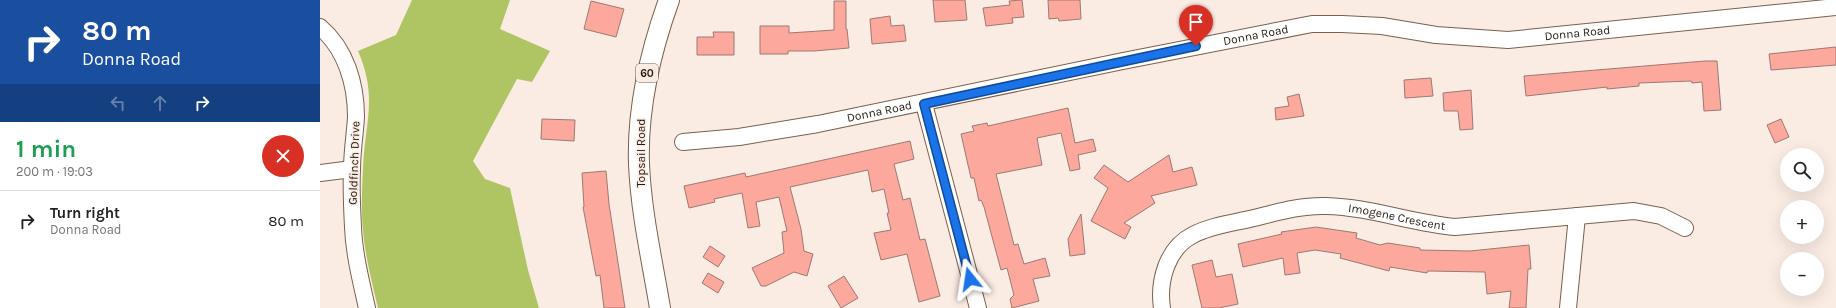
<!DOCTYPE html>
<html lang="en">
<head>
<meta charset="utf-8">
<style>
  :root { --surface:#fff; --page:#f6f6f6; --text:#202124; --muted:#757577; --line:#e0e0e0 }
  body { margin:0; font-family:Karla,sans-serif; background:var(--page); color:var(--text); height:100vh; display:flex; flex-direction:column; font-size:15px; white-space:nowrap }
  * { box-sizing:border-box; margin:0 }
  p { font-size:13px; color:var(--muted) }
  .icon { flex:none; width:22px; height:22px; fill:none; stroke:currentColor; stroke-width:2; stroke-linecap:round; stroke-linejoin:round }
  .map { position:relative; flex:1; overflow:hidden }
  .details { display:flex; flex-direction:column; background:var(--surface); width:320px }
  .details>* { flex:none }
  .banner { background:#1a4fa0; color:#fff; overflow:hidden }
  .tools { position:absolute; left:1460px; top:148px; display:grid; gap:8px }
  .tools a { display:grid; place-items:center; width:44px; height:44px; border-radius:50%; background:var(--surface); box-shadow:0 4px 16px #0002; font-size:20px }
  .pin { position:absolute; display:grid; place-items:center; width:34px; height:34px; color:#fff; margin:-41px -17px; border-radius:50% 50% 50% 0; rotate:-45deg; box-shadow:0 0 4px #0007 }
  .pin .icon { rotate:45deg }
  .me { position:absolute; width:44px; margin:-22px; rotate:345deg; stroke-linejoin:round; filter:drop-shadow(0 0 3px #0008) }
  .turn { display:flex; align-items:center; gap:14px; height:84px; padding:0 16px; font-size:18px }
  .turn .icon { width:52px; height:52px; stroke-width:2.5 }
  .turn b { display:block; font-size:28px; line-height:34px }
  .lanes { display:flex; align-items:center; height:38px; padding:0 16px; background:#0003; justify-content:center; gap:20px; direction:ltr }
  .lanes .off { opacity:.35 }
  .round { display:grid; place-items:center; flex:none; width:42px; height:42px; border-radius:21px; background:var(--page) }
  .headline { display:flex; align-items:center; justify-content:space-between; height:68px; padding:0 16px }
  h1 { font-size:24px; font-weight:700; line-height:30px; color:#1e9e55 }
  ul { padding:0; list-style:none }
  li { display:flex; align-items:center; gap:12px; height:60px; padding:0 16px; border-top:1px solid var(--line) }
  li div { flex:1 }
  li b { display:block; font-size:15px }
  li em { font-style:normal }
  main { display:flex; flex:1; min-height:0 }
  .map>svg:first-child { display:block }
  .forest { fill:#afc563 }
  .building { fill:#fca89c; stroke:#9e7973 }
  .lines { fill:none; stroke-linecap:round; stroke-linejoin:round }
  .minor-casing { stroke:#7c5f4c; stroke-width:18 }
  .major-casing { stroke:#7c5f4c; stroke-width:22 }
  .minor { stroke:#fff; stroke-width:16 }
  .major { stroke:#fff; stroke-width:20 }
  .route-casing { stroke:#114b97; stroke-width:10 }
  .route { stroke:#1a73e8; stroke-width:7 }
  .labels { text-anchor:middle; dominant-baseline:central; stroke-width:3; stroke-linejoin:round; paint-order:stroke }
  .shield { fill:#faece3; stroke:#645850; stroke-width:1 }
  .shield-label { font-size:11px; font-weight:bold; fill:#241811 }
  .street-label { font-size:12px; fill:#241811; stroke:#faece3 }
</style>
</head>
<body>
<main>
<section class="details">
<div class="banner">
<div class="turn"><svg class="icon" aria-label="right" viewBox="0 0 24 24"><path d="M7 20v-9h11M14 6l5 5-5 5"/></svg><div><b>80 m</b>Donna Road</div></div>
<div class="lanes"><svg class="icon off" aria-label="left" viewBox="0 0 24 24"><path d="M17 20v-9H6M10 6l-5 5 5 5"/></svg><svg class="icon off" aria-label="ahead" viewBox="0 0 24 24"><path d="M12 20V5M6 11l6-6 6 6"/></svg><svg class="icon" aria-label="right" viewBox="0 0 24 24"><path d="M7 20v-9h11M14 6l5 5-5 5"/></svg></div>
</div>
<div class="headline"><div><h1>1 min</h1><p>200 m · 19:03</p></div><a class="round" style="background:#d93025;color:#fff"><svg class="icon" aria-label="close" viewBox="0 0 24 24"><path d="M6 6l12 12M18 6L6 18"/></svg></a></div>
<ul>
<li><svg class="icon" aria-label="right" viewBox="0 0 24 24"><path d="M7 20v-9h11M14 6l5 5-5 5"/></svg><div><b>Turn right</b><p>Donna Road</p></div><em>80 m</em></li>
</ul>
</section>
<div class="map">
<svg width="1516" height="308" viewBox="0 0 1516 308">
  <rect width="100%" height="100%" fill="#faece3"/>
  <!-- forest -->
  <path class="forest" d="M 92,0 L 190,0 L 180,29 L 230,51 L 212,82 L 197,79 L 153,161 L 165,179 L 190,188 L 208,270 L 219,308 L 58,308 C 52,282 45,256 43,230 C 41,210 42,188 43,168 C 45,122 58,97 38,51 L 76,35 Z"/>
  <!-- building -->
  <g class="building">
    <polygon points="613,0 645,0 647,20 615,22"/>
    <polygon points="702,0 704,17 692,18 693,23 666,26 663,8 690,5 689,1"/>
    <polygon points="728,0 760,0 761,19 739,21 738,18 729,19"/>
    <polygon points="271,1 304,9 296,37 264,29"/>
    <polygon points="514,1 526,1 526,29 527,29 529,48 494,51 468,51 468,54 440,54 440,26 469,26 469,33 514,30"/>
    <polygon points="570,16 571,26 584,25 586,41 552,44 550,19"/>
    <polygon points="393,32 414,32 414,55 377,55 377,37 394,37"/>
    <polygon points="1516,47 1516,65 1451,70 1449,54"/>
    <polygon points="1385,61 1397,61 1401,110 1384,111 1382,82 1372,83 1371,81 1319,83 1319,86 1287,89 1287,87 1206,96 1204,76"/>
    <polygon points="1111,78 1113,96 1085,98 1084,80"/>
    <polygon points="1151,90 1153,129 1140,130 1138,111 1124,111 1123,93"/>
    <polygon points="979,94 984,116 956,120 955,108 969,106 967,97"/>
    <polygon points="748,108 755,143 773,139 776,151 758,155 760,169 750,171 741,133 717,138 722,165 676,174 694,245 698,244 704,264 725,258 730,276 713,279 719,301 692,308 690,299 694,295 687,268 681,270 664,207 661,200 659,201 654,178 651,178 641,134 654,131 652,126 667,123 668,126"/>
    <polygon points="222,119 255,120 254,141 221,139"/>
    <polygon points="1461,119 1469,137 1455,143 1447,125"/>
    <polygon points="590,141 594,159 574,164 583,200 590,198 600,240 605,239 620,296 599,302 587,254 561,260 554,233 571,230 567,213 569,213 564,189 552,192 548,170 470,187 481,229 484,251 493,254 487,276 474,272 446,286 441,286 432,268 464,253 462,232 467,231 459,197 436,202 440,226 428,228 422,193 394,199 395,202 369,208 364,186 425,173 426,177"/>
    <polygon points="849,155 853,172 872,167 877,185 831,196 835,203 804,223 811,227 805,239 771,221 788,188 774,178 784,165 808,182"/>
    <polygon points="286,171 289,204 305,308 284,308 280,275 276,276 263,207 264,207 262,173"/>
    <polygon points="761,214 765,254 750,256 748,239"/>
    <polygon points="996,227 1037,233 1036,238 1060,245 1068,243 1100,248 1100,250 1150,251 1209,245 1211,269 1208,269 1206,308 1189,308 1191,291 1167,294 1165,272 1108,271 1107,273 1070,267 1069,271 1020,258 1021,254 995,250 977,253 980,273 965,275 963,258 923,267 918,244 962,234 961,232"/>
    <polygon points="390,246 405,256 398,267 383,257"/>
    <polygon points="892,260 896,277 912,274 918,304 899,308 882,308 872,265"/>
    <polygon points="388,273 404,282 398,293 382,283"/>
    <polygon points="524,276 538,298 521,308 508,286"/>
  </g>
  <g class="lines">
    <!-- minor casing -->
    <g class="minor-casing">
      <g id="minor">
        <path d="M 0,27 C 26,49 36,84 36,117 C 35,134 32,152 32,169 C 31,188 32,208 33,227 C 34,254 41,281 47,308"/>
        <polyline points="604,104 658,308"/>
        <path id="s1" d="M 363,142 L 419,137 L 498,124 L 803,61 L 992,24 L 1022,24 L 1062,26 L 1116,35 L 1188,40 L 1516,7"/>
        <polyline points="0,173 32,169"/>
        <path id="s2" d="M 842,308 C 838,281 847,248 873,235 C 892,225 914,223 934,218 C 958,212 982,205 1006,206 C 1050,207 1091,223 1135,227 L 1314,211 L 1341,216 L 1365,228"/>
        <polyline points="1248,308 1257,216"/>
      </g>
    </g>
    <!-- major casing -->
    <g class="major-casing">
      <path id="major" d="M 340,308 C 332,260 321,212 319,164 C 317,107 330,53 349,0"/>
    </g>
    <!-- minor -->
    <use href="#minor" class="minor"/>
    <!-- major -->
    <use href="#major" class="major"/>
  </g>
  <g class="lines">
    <!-- route casing -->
    <g class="route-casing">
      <polyline id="route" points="650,279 604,104 876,46"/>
    </g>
    <!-- route -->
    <use href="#route" class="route"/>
  </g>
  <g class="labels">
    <!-- shield labels -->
    <rect class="shield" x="316" y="64" width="22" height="18" rx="3"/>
    <g class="shield-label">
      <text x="327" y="73">60</text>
    </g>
    <!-- street labels -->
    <g class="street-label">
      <text stroke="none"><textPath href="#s1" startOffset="907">Donna Road</textPath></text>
      <text stroke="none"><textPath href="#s1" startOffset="583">Donna Road</textPath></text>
      <text stroke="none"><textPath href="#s1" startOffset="199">Donna Road</textPath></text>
      <text transform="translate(321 153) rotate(-90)">Topsail Road</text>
      <text transform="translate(34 163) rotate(-88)">Goldfinch Drive</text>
      <text stroke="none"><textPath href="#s2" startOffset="293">Imogene Crescent</textPath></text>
    </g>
  </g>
</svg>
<div class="tools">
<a><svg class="icon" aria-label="search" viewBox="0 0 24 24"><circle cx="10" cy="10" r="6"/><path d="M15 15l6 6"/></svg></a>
<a>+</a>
<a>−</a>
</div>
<div class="pin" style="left:876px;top:46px;background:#d93025"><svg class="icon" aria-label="arrive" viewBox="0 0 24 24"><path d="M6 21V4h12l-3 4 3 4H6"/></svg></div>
<svg class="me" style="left:650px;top:279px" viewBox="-20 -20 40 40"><path d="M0-17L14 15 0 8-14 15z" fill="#1a73e8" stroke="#fff" stroke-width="4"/></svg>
</div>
</main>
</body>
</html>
